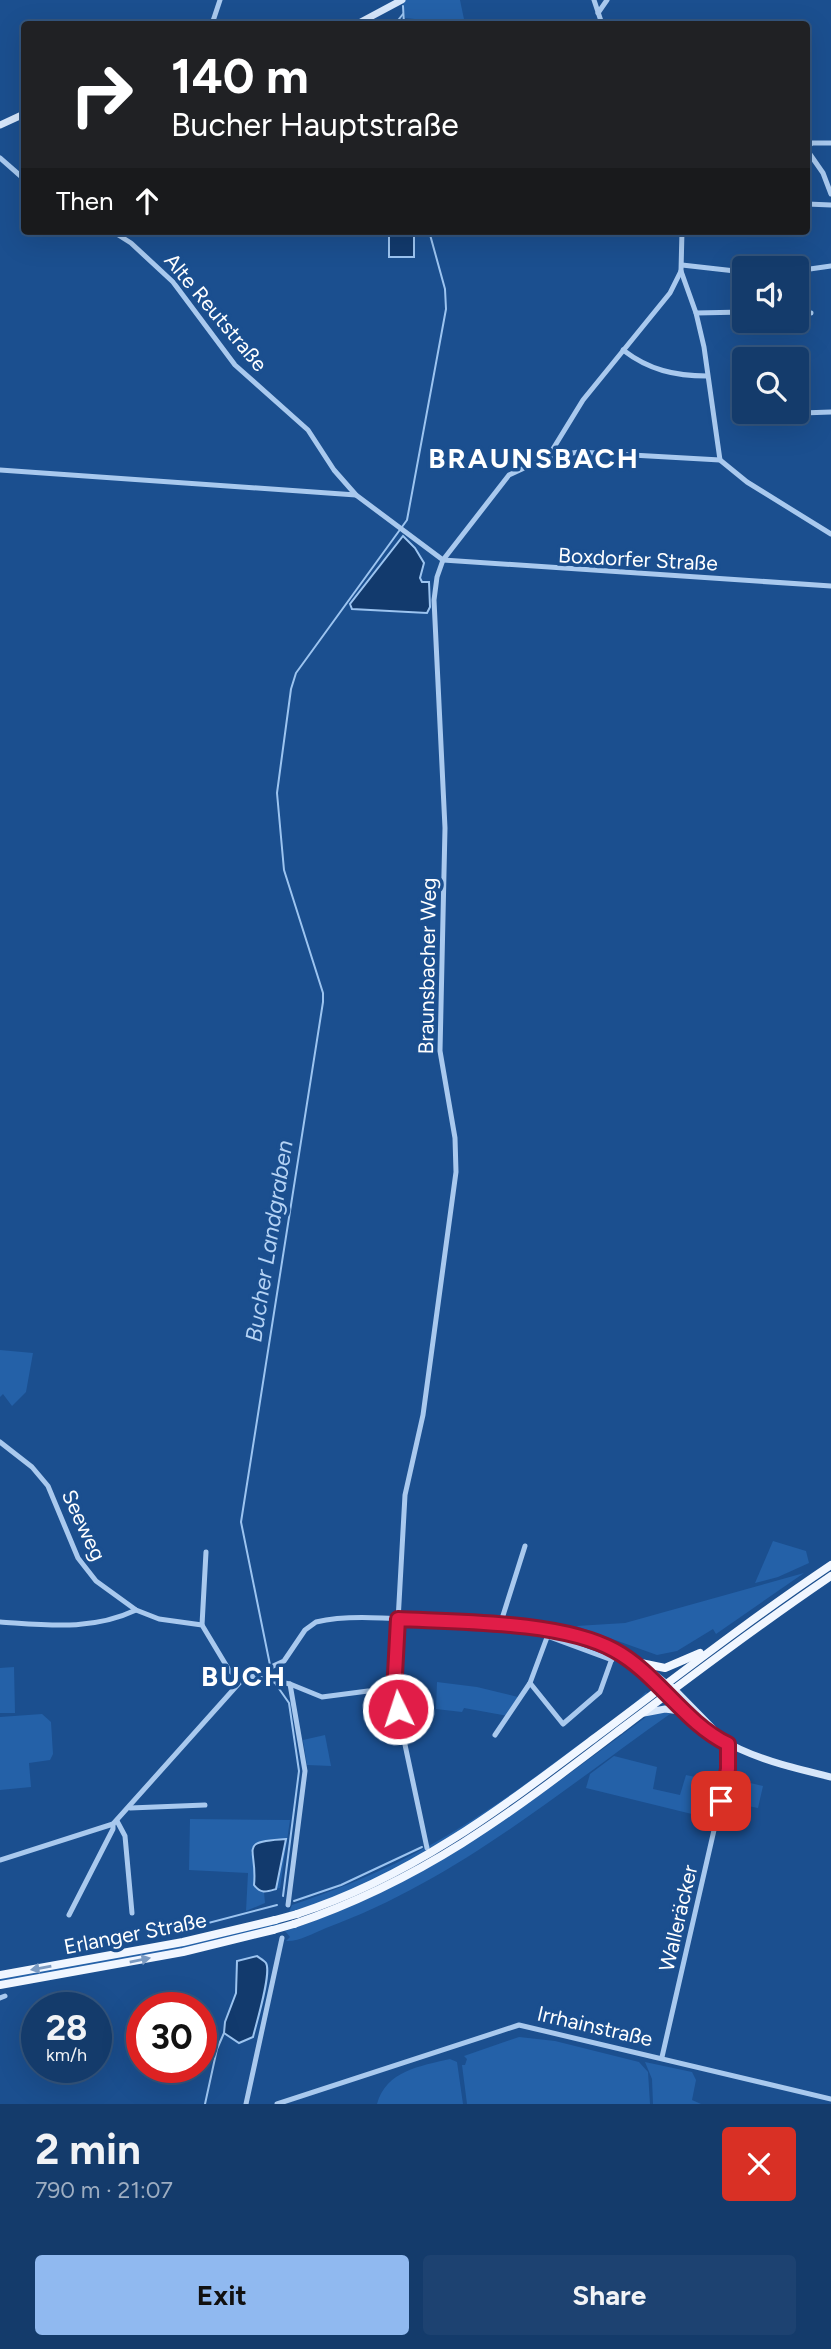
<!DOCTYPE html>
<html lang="en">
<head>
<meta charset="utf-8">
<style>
  :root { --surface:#143b6b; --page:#1d4271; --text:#f1f3f6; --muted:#9dadc1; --line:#33557e; --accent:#90b9f0 }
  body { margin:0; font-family:Figtree,sans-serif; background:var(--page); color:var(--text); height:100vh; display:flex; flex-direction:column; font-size:26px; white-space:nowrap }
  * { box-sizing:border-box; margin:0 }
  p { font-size:23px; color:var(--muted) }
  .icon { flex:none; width:38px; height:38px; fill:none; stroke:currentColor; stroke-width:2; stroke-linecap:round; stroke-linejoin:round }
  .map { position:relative; height:2104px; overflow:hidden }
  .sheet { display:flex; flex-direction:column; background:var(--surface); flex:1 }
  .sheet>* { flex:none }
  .hud { position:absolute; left:21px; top:21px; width:789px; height:214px; border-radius:7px; box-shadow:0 7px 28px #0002,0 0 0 2px var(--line); background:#202124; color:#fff; overflow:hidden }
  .tools { position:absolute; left:732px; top:256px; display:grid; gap:14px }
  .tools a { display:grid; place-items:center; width:77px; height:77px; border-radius:7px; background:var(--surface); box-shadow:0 7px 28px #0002,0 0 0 2px var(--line); font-size:35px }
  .speed { position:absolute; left:21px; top:1992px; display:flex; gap:14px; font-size:35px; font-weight:700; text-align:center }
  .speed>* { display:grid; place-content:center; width:91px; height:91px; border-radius:50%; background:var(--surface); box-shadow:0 7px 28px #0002,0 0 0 2px var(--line); line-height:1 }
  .speed small { font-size:18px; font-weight:400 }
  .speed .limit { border:10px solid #d22; background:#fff; color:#111 }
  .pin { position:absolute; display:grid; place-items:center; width:60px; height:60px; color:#fff; margin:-30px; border-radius:14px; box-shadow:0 4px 10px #0006 }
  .me { position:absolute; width:77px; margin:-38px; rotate:356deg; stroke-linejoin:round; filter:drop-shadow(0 0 5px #0008) }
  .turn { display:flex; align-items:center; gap:24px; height:147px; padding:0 35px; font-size:32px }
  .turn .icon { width:91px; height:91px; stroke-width:2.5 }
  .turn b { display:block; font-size:49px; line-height:60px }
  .then { display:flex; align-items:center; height:66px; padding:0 35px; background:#0003; gap:14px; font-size:26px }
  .round { display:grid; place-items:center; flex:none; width:74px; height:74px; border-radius:7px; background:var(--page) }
  .summary { display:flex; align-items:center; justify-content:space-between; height:119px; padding:0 35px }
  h1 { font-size:42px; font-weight:700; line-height:52px }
  .action { display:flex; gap:14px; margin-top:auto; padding:14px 35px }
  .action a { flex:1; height:80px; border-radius:7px; background:var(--accent); color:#111; font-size:28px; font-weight:700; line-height:80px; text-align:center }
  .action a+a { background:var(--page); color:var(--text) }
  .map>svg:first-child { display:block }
  .green { fill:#2461a8 }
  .water { fill:#123a6d; stroke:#9cc4f0; stroke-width:2 }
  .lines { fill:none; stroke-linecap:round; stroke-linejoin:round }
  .stream { stroke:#9cc4f0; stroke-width:2 }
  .street { stroke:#a9c9ee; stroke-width:5 }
  .secondary { stroke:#d6e6fa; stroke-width:7 }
  .primary { stroke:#f0f6ff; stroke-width:8 }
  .primary-bridge { stroke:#f0f6ff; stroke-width:8 }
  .oneway { fill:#7b9ac1 }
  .route-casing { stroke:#92132f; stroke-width:18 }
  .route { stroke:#e11d48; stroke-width:12 }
  .labels { text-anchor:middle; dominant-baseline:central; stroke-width:7; stroke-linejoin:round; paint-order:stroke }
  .street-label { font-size:21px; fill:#fff; stroke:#1b4f8f }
  .water-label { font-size:23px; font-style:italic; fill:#b5d3f5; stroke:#1b4f8f }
  .district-label { font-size:28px; font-weight:bold; letter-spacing:2px; fill:#fff; stroke:#1b4f8f }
</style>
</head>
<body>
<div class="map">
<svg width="831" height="2104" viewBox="0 0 831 2104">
  <rect width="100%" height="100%" fill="#1b4f8f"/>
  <!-- green -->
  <g class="green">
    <polygon points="406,0 460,0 465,24 405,18 403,2"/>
    <polygon points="0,1350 33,1353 26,1392 12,1406 3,1394 0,1397"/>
    <polygon points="773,1541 806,1551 809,1563 778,1577 755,1583"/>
    <polygon points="804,1573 716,1634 713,1629 677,1651 657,1655 576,1626 625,1623"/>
    <polygon points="14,1667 15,1713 0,1713 0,1668"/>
    <polygon points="437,1682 477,1687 518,1697 508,1716 464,1708 462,1712 436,1709"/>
    <path d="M 646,1692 L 648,1694 C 538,1778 425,1877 289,1912 L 292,1905 C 405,1868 476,1822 570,1751 C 595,1732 625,1715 646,1692 Z"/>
    <path d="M 664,1710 L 670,1714 C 559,1792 455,1881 326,1928 C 314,1933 298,1942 286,1941 L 290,1937 L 285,1931 C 424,1888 536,1798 650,1714 Z"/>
    <polygon points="42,1714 51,1722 53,1754 50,1760 29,1763 31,1787 0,1790 0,1717"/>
    <polygon points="325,1735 331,1766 307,1765 303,1740"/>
    <polygon points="614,1756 657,1767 653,1789 680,1795 686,1775 723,1783 718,1802 703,1800 700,1816 586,1788 590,1774"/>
    <polygon points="729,1778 763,1786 758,1808 748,1806 749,1800 725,1794"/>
    <polygon points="190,1819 290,1820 280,1888 276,1889 285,1840 251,1852 256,1866 254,1885 264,1892 265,1903 246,1911 248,1873 189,1870"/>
    <polygon points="280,1921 280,1925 180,1950 0,1983 0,1979 21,1974"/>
    <polygon points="519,2037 555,2041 639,2062 648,2072 650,2104 467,2104 462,2065 465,2065 467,2059 464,2056"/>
    <path d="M 450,2059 L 457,2062 L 463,2104 L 377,2104 C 386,2071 420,2066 450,2059 Z"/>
    <polygon points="645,2062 692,2072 696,2080 692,2100 701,2104 653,2104 652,2079"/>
  </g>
  <!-- water -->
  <g class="water">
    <rect x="389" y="233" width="25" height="24"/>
    <polygon points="403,536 415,548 424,563 420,578 422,582 429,582 430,607 427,613 352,609 350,604"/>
    <path d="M 286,1839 L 276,1889 C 266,1892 261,1894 254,1885 C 258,1847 236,1842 286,1839 Z"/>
    <path d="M 257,1956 C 258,1957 265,1961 266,1963 C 272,1973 256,2024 253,2037 L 239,2043 L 224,2033 L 225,2022 L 236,1993 L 237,1961 Z"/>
  </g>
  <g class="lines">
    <!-- stream -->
    <g class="stream">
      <polyline points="403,6 404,24"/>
      <polyline points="395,24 403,14"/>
      <polyline points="270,1665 241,1522 323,1002 323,993 284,870 277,793 291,689 296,673 407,520 446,309 445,289 429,231"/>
      <polyline points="275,1683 289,1703 299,1771 283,1896"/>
      <polyline points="294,1901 341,1885 422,1847"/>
      <polyline points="151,1938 277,1905"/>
      <polyline points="205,2104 217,2049 224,2033"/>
    </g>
    <!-- street -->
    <g class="street">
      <polyline points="594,0 602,24"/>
      <polyline points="598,13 607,0"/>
      <polyline points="212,24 220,0"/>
      <polyline points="807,147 812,143 831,143"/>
      <polyline points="807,150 823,173 831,194"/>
      <polyline points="0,158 24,179"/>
      <polyline points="807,204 831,205"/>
      <polyline points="112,231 131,243 173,282 235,365 308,430 334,470 356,495 443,560 831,586"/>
      <polyline points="682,265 744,272"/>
      <polyline points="681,271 696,313 704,347 720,460"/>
      <polyline points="796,271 831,266"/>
      <polyline points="796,312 811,313"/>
      <polyline points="696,313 744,312"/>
      <path d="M 623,350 C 649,370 675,376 707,376"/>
      <polyline points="802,413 831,412"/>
      <polyline points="548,457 583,400 670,293 681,271 682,231"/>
      <polyline points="0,470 356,495"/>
      <polyline points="0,1442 32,1467 48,1486 78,1558 96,1581 136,1610 159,1619 202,1625 229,1670 241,1681"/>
      <path d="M 0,1622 C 47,1625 92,1631 136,1610"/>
      <polyline points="202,1625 206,1552"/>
      <polyline points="500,1625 525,1546"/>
      <polyline points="547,1636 612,1660"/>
      <polyline points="620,1655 661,1689"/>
      <polyline points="248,1676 290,1684 322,1697 368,1691 394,1693"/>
      <polyline points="530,1683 563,1724 600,1692 615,1650"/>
      <polyline points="495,1735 530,1683 549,1632"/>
      <polyline points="130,1808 205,1805"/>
      <polyline points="117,1821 125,1836 132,1913"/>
      <polyline points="427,1848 394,1693 405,1495 423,1415 456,1172 455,1138 440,1051 445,828 434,600 437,577 443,560 509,475 548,457 579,452 720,460 747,482 831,534"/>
      <path d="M 0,1860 L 113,1824 L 241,1681 L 284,1661 L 305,1630 L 316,1622 C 351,1614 393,1619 429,1621 C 511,1626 602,1627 667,1683"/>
      <polyline points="288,1905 305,1771 290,1684"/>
      <polyline points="69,1915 113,1829 113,1824"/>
      <polyline points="0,1998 5,1996"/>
      <polyline points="662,2057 728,1769 728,1744"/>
      <polyline points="246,2104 282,1938"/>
      <polyline points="277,2104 519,2025 831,2099"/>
    </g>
    <!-- secondary -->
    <g class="secondary">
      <polyline points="357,24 402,0"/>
      <polyline points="0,125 24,114"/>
      <polyline points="672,1687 725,1741"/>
      <path d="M 663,1692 C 716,1748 759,1760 831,1777"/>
      <polyline points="644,1713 665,1709 680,1711"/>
    </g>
    <!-- primary -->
    <g class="primary">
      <polyline points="641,1663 665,1668 700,1653"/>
      <path d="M 297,1914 C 409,1878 499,1810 592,1740 C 671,1681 749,1620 831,1565"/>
      <path d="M 294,1924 C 426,1879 512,1812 621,1729 C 690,1677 759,1625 831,1576"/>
      <polyline points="0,1975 183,1942 275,1920"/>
      <polyline points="0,1985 183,1952 273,1930"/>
    </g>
    <!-- primary-bridge -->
    <g class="primary-bridge">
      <polyline points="275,1920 297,1914"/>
      <polyline points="273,1930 294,1924"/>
    </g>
  </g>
  <!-- one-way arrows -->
  <defs><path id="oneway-solid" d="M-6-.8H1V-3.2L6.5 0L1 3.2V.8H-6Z" transform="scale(1.75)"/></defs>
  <g class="oneway">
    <use href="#oneway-solid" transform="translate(140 1960) rotate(-11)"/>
    <use href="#oneway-solid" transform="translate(41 1968) rotate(170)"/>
  </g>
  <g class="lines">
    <!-- route casing -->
    <g class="route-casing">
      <path id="route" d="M 398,1709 L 394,1693 L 398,1619 C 458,1622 561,1621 614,1650 C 657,1673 683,1722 728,1744 L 728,1769 L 721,1801"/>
    </g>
    <!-- route -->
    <use href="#route" class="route"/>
  </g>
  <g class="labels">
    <!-- street labels -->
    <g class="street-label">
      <text transform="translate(216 312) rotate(50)">Alte Reutstraße</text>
      <text transform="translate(638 559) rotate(3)">Boxdorfer Straße</text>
      <text transform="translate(427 966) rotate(-89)">Braunsbacher Weg</text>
      <text transform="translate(84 1525) rotate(65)">Seeweg</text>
      <text transform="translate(678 1918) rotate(-77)">Walleräcker</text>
      <text transform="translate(135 1933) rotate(-11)">Erlanger Straße</text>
      <text transform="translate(595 2026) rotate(13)">Irrhainstraße</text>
    </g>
    <!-- water labels -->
    <g class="water-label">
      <text transform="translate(269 1241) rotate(-81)">Bucher Landgraben</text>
    </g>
    <!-- district labels -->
    <g class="district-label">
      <text x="534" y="458">BRAUNSBACH</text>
      <text x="244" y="1676">BUCH</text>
    </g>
  </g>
</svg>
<div class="tools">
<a><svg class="icon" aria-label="sound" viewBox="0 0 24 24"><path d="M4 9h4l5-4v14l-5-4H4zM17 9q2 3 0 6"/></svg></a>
<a><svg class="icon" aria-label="search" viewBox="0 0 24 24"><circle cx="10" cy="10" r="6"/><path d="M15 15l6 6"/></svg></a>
</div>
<div class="speed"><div>28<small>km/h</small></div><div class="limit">30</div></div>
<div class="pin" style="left:721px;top:1801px;background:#d93025"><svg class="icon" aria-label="arrive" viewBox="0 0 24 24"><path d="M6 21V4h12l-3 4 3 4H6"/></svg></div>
<svg class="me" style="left:398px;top:1709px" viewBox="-20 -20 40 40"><circle r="17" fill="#e11d48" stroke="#fff" stroke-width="3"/><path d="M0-11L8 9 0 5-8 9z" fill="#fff"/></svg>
<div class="hud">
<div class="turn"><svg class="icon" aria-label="right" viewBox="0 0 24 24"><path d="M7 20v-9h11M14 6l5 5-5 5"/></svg><div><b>140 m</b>Bucher Hauptstraße</div></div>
<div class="then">Then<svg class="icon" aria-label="ahead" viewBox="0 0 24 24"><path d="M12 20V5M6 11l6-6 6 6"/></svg></div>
</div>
</div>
<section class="sheet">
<div class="summary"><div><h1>2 min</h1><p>790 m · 21:07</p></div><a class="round" style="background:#d93025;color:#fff"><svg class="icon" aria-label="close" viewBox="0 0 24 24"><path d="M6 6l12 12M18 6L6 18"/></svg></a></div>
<div class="action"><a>Exit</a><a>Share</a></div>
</section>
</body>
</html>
